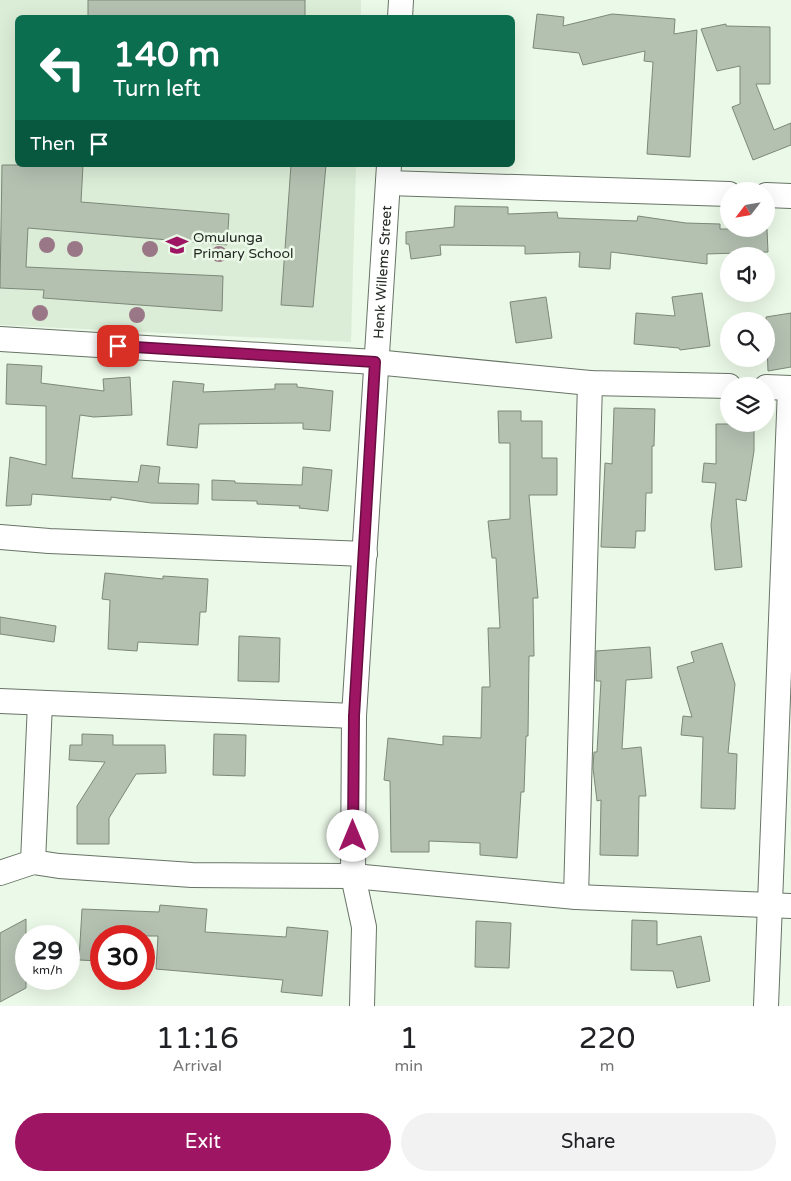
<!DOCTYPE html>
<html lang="en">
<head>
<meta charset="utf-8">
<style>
  :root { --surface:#fff; --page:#f2f2f2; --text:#202124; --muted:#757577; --accent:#9e1563 }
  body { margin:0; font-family:"Varela Round",sans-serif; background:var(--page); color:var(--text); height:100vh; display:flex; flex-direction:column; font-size:19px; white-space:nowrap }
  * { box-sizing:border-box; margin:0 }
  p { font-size:16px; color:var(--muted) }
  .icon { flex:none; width:28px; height:28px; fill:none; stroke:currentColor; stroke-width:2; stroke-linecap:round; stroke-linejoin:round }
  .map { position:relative; height:1006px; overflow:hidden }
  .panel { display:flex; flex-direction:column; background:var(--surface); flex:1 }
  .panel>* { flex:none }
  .hud { position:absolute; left:15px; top:15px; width:500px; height:152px; border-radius:8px; box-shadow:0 5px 20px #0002; background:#0b6e4f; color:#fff; overflow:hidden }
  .needle { width:32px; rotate:239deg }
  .tools { position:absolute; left:720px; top:182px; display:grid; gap:10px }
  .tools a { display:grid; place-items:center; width:55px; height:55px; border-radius:50%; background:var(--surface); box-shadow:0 5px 20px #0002; font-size:25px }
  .speed { position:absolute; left:15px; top:925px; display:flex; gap:10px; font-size:25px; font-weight:700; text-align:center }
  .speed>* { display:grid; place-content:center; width:65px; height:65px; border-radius:50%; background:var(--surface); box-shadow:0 5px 20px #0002; line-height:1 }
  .speed small { font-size:12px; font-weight:400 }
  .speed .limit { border:8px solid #d22; background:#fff; color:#111 }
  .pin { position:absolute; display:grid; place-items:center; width:42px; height:42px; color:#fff; margin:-21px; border-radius:10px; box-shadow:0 2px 8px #0006 }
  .me { position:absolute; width:55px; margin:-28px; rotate:0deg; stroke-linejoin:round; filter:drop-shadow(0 0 4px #0008) }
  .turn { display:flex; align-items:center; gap:18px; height:105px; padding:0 15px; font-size:22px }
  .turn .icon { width:65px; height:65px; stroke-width:2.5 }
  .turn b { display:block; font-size:35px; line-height:42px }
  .then { display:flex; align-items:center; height:48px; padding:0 15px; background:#0003; gap:10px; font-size:19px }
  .eta { display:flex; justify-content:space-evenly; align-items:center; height:85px; text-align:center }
  .eta b { font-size:30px; font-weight:600; line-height:35px }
  .cta { display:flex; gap:10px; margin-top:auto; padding:10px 15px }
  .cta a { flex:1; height:58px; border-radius:30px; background:var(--accent); color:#fff; font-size:20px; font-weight:600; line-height:58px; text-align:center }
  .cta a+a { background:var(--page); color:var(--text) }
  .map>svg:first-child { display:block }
  .built { fill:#dbedd7 }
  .building { fill:#b4c1b1; stroke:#7c8879 }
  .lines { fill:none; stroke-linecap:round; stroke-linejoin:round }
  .minor-casing { stroke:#687466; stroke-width:26 }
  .minor { stroke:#fff; stroke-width:24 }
  .tree { fill:#9a7786 }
  .route-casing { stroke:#670e40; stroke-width:12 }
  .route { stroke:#9e1563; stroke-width:9 }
  .labels { text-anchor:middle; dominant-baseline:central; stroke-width:5; stroke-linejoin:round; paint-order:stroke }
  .poi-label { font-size:14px; fill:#222721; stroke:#ebf9e8; text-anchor:start }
  .street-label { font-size:14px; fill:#222721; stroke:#ebf9e8 }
</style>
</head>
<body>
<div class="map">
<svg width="791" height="1006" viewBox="0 0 791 1006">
  <rect width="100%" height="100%" fill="#ebf9e8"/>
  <!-- built -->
  <polygon class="built" points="0,0 361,0 361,17 18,18 18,165 356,165 351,342 0,325"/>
  <!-- building -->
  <g class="building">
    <rect x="88" y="0" width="217" height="18"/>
    <polygon points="537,14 564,17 563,26 612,14 675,19 674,34 697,30 690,157 647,154 653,62 644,61 645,51 583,65 579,53 533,48"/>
    <polygon points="726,24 726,26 770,27 770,84 756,84 774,130 791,123 791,145 753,160 732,107 740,104 740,66 717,71 701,29"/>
    <polygon points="2,165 83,165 81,202 229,214 227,245 28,228 26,267 223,276 222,311 43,298 44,290 0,288"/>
    <polygon points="291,165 326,165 313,307 281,305"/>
    <polygon points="455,206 508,207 508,214 557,212 558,218 637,221 638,216 686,223 720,224 720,229 767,229 768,252 707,254 707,264 611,252 610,269 579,267 580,252 525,254 525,246 440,245 441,255 411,259 409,244 406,244 406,232 454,227"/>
    <polygon points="702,293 710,346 680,350 679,348 634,344 636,313 675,316 672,297"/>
    <polygon points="546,297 552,338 516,343 510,302"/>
    <polygon points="791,313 791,367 768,371 766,317"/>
    <polygon points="7,364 42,366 41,383 104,391 103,379 130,377 132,415 94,417 80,415 72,478 138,482 141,465 160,467 158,483 199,484 198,504 151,503 111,497 111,500 32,494 31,505 6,506 10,457 46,465 46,406 6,404"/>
    <polygon points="173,381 204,384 203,392 275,389 275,384 297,384 297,387 333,391 330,431 303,429 303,423 199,424 197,448 167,445"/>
    <polygon points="614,408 655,409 654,446 652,446 652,493 646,493 645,531 636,531 635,548 601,547 605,463 612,464"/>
    <polygon points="498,411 521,411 521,421 542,421 542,458 557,458 557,495 529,495 538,598 533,598 534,656 529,656 528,736 526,736 524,792 521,792 517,858 480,855 480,843 429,841 429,852 391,852 390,781 384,780 388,738 443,745 443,736 481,738 482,687 490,687 488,628 500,628 496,558 492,558 488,521 510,519 510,443 499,443"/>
    <polygon points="716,424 738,424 738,429 754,429 754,451 746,501 736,499 742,567 715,570 711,525 716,483 702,482 704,463 716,464"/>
    <polygon points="303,467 332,470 328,511 299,508 300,506 257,504 257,501 212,500 212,480 235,481 235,483 302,485"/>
    <polygon points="105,573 163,579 163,576 208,579 206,612 200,612 198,645 138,642 137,651 108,649 110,600 102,599"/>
    <polygon points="0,617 56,626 54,642 0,634"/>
    <polygon points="239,636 280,638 279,682 238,681"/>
    <polygon points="722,643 735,684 728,753 737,754 735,809 701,808 703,737 681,735 683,716 692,717 677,667 694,662 691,652"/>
    <polygon points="650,647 652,678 626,680 622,749 641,747 646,796 639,796 638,856 600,855 601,800 597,801 593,768 594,752 597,752 601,681 596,681 596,651"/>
    <polygon points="82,734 113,735 113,745 165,745 166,773 136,774 109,818 109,844 77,844 77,806 105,762 69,760 70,745 82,745"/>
    <polygon points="214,734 246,735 245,776 213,775"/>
    <polygon points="160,905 207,909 205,932 286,937 287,927 328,931 322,996 281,992 283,980 156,969 158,936 101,936 101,961 79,960 82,909 159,912"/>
    <polygon points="26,919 26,988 0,1002 0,933"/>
    <polygon points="632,920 657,921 657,945 701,936 710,981 677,988 673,971 631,970"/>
    <polygon points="476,921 511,923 509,968 475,967"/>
  </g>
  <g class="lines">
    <!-- minor casing -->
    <g class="minor-casing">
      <g id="minor">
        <polyline points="400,18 401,0"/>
        <polyline points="388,183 729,194"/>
        <polyline points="766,195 791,196"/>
        <polyline points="0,339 375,362 590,383 729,386"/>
        <polyline points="766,387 791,388"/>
        <polyline points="0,537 49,541 365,554"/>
        <polyline points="0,701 354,716"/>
        <polyline points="33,862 40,703"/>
        <polyline points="0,873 33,862 59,866 192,875 353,876 576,897 791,906"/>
        <polyline points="576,897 590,383"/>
        <path id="s1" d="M 362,1006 L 364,927 L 353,876 L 354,716 L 389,165"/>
        <polyline points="766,1006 790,388"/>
      </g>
    </g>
    <!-- minor -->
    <use href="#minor" class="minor"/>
  </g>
  <!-- trees -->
  <g class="tree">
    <circle cx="47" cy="245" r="8"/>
    <circle cx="75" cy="249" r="8"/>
    <circle cx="150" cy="249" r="8"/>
    <circle cx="219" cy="254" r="8"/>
    <circle cx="40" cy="313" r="8"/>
    <circle cx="137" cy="315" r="8"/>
  </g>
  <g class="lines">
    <!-- route casing -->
    <g class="route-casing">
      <polyline id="route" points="118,346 375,362 354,716 353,836"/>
    </g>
    <!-- route -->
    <use href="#route" class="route"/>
  </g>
  <!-- icons -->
  <defs>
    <g id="school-bare" transform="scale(1.725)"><path d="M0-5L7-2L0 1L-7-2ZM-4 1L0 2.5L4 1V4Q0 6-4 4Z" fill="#9e1563" stroke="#ebf9e8" stroke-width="2.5" paint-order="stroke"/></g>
  </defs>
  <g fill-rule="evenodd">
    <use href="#school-bare" x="177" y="245"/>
  </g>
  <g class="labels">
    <!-- poi labels -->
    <g class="poi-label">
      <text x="193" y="237">Omulunga<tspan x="193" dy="16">Primary School</tspan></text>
    </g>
    <!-- street labels -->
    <g class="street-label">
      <text stroke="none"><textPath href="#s1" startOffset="736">Henk Willems Street</textPath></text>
    </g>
  </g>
</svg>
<div class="tools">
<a><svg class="needle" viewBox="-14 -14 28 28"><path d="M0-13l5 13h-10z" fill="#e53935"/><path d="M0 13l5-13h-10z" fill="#757577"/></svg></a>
<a><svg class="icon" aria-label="sound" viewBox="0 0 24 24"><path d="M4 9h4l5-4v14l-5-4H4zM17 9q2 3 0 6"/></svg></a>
<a><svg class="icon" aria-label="search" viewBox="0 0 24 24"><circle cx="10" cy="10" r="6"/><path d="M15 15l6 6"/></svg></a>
<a><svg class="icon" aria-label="layers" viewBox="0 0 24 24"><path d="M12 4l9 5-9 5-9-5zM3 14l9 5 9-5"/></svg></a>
</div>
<div class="speed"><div>29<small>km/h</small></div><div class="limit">30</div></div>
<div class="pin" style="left:118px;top:346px;background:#d93025"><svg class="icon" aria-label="arrive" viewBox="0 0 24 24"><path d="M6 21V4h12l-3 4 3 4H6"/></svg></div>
<svg class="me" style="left:353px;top:836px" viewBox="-20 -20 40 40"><circle r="19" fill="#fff"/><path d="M0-13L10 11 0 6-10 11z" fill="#9e1563"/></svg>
<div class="hud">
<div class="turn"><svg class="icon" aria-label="left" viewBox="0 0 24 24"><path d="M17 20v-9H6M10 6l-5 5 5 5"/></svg><div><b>140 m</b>Turn left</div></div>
<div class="then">Then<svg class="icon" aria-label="arrive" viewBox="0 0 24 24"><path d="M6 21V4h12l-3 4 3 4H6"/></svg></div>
</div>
</div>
<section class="panel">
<div class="eta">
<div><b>11:16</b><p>Arrival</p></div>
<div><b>1</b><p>min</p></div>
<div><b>220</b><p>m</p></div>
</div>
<div class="cta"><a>Exit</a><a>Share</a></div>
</section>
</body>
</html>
